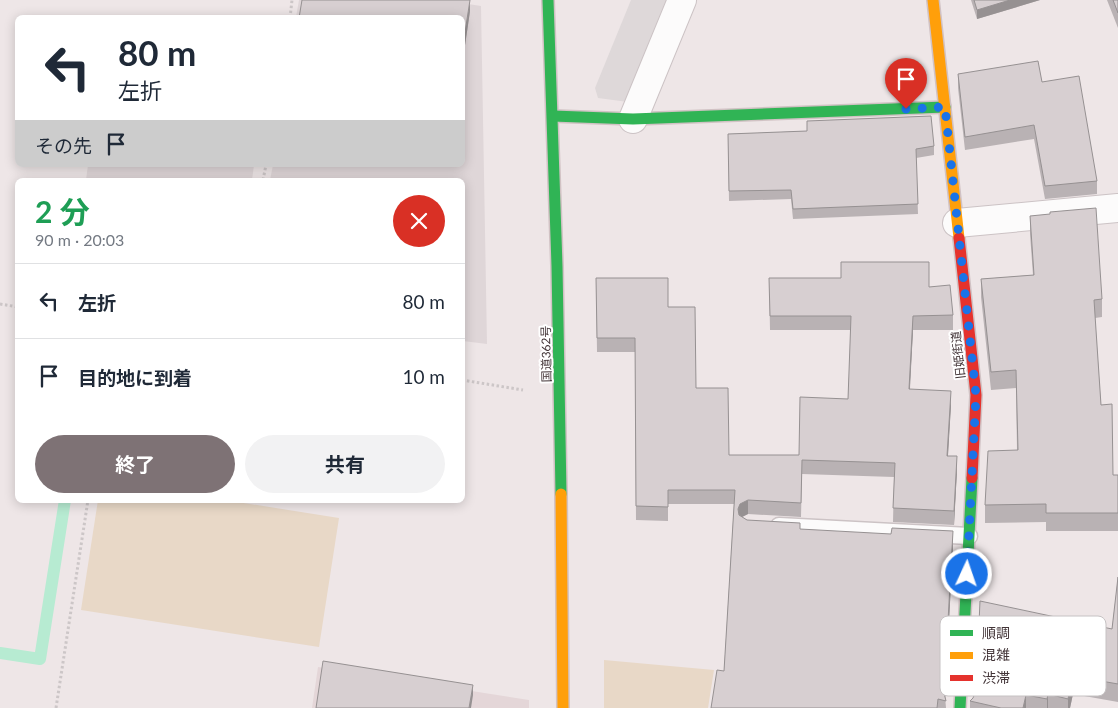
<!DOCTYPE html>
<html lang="ja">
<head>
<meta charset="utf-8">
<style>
  :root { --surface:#fff; --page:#f2f2f3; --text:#1f2937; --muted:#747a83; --line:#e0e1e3; --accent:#7e7275 }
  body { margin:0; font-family:Lato,"Noto Sans JP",sans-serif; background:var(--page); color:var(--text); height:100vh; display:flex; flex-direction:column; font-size:19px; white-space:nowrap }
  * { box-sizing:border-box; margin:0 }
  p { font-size:16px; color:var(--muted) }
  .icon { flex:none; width:28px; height:28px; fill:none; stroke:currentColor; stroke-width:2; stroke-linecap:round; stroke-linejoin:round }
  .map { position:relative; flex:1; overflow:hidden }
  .sheet { position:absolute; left:15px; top:178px; width:450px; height:325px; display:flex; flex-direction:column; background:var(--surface); border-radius:8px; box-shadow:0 2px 12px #0003 }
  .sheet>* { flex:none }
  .hud { position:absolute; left:15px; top:15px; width:450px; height:152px; border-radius:8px; box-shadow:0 2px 12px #0003; background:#fff; color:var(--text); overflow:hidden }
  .pin { position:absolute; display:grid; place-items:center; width:42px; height:42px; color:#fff; margin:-51px -21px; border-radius:50% 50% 50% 0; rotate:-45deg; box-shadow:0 0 5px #0007 }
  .pin .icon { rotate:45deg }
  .me { position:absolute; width:55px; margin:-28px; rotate:3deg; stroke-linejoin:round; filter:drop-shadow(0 0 4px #0008) }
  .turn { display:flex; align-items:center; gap:18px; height:105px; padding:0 20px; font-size:22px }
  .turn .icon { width:65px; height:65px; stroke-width:2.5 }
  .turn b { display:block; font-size:35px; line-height:42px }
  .then { display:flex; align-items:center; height:48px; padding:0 20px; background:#0003; gap:10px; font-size:19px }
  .round { display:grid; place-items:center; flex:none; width:52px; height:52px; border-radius:26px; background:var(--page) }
  .overview { display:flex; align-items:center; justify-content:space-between; height:85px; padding:0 20px }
  h1 { font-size:30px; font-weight:700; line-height:38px; color:#1e9e55 }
  .primary-button { display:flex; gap:10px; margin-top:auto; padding:10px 20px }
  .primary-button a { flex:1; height:58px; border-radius:30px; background:var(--accent); color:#fff; font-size:20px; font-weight:700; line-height:58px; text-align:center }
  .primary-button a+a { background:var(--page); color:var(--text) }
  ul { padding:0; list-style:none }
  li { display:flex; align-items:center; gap:15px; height:75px; padding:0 20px; border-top:1px solid var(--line) }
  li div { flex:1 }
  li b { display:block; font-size:19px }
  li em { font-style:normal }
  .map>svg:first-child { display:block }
  .residential { fill:#e4d6d8 }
  .industrial { fill:#dfd6d8 }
  .green { fill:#e8d8c7 }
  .parking { fill:#ded8d9 }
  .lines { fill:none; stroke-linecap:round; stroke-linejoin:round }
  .stream { stroke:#b7ebd2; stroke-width:12 }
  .lane-casing { stroke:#ccc3c5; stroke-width:19 }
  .street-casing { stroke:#ccc3c5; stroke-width:30 }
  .fast-casing { stroke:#d1c2c4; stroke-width:14 }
  .slow-casing { stroke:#d1c2c4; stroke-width:14 }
  .jam-casing { stroke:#d1c2c4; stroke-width:14 }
  .path { stroke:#ccc6c7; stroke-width:3; stroke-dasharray:2.5 2.5; stroke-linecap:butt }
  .lane { stroke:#fcfbfb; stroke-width:16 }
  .street { stroke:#fcfbfb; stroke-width:28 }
  .fast { stroke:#30b455; stroke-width:11 }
  .slow { stroke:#ff9f0a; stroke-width:11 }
  .jam { stroke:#e5322d; stroke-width:11 }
  .wall { fill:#b9b2b4 }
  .shaded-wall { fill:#969192 }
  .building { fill:#d7cfd1; stroke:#969192 }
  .route { stroke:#1a73e8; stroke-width:9; stroke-dasharray:0 16.2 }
  .labels { text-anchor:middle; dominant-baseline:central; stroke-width:4; stroke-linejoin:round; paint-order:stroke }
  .street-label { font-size:12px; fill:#423437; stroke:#fff }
  .key { fill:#fff; stroke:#c6c2c3; stroke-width:1 }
  .key-label { font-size:14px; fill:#423437 }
</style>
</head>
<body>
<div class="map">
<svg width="1118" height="708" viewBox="0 0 1118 708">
  <rect width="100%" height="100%" fill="#eee6e7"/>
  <!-- residential -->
  <polygon class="residential" points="318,667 529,700 529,708 312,708"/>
  <!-- industrial -->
  <g class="industrial">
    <polygon points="299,0 442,0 481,6 487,344 463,341 462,180 270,180 273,165 462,165 462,18 296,17"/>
    <polygon points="88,165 254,165 252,180 86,180"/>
  </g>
  <!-- green -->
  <g class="green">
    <polygon points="98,500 225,500 339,518 319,647 81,610"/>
    <polygon points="604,660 714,670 708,708 604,708"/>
  </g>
  <!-- parking -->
  <polygon class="parking" points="631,0 671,0 628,102 598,98 595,88"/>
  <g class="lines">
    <!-- stream -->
    <polyline class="stream" points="0,653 40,659 65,500"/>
    <!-- lane casing -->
    <g class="lane-casing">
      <polyline id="lane" points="779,526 969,536"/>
    </g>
    <!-- street casing -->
    <g class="street-casing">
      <g id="street">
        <polyline points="633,119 682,0"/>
        <polyline points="957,223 1118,208"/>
      </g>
    </g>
    <!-- fast casing -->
    <g class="fast-casing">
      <g id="fast">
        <polyline points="548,0 557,266 561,494"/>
        <polyline points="553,116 633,119 945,107"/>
        <polyline points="960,708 972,478"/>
      </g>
    </g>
    <!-- slow casing -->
    <g class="slow-casing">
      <g id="slow">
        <polyline points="933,0 959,238"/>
        <polyline points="561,494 563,708"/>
      </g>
    </g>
    <!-- jam casing -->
    <g class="jam-casing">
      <polyline id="jam" points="959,238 976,395 972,478"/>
    </g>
    <!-- path -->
    <g class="path">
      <polyline points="290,18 292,0"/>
      <polyline points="263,180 266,165"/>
      <polyline points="0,304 18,307"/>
      <polyline points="462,380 523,390"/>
      <polyline points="56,708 88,500"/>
    </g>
    <!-- lane -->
    <use href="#lane" class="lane"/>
    <!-- street -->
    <use href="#street" class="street"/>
    <!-- fast -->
    <use href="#fast" class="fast"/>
    <!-- slow -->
    <use href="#slow" class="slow"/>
    <!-- jam -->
    <use href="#jam" class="jam"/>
  </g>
  <!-- wall -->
  <g class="wall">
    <polygon points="971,0 1040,0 977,19"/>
    <polygon points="1107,0 1118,0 1118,28"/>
    <polygon points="470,11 464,52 462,52 462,18"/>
    <polygon points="958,74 1042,82 1097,181 1097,194 1045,199 1034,139 965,150 958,88"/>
    <polygon points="807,131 934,146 934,155 916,158 918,214 793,219 791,199 729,201 728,134"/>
    <polygon points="1030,216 1102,299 1102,317 1095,318 1101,405 1113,475 1118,475 1118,531 1046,531 1046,522 985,523 985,505 1017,450 1016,388 991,390 981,297 981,279 1033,275 1030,234"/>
    <polygon points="596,278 668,307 696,388 729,455 799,455 848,399 851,330 770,330 769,278 929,287 953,315 953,330 913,330 910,389 951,405 948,456 957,470 954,525 893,522 894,477 802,474 801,517 748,514 742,517 747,520 800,529 953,545 945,696 946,708 711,708 724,671 734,504 668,504 668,521 636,520 635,352 597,352"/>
    <polygon points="1118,577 1118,702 1073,694 1070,708 970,708 970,701 1112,629"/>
  </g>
  <!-- shaded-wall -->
  <g class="shaded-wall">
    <polygon points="470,0 470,11 464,52 464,39"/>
    <polygon points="1010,0 1040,0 977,19 977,10"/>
    <polygon points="913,316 913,330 909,403 909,389"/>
    <polygon points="951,391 951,405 947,470 947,456"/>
    <polygon points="957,456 957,470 954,525 954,511"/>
    <polygon points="748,500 748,514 740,518 738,509 740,504"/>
    <polygon points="953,531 953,545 945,700 944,700"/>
    <polygon points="1073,676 1073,694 1070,708 1068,708 1068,699"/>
    <polygon points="473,685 473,695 471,708 469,708"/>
    <polygon points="1048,694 1048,708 1047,708 1047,699"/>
    <polygon points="1026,695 1026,708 1023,708"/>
  </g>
  <!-- building -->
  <g class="building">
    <polygon points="302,0 470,0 464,39 462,39 462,18 299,18"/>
    <polygon points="974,0 1010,0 977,10"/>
    <polygon points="1113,0 1118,0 1118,13"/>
    <polygon points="1038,61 1042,82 1079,76 1097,181 1045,186 1034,125 965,137 958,74"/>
    <polygon points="931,116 934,146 916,149 918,204 793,209 791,190 729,191 728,134 807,131 807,121"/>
    <polygon points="1096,208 1102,299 1094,300 1101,405 1112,404 1113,475 1118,475 1118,513 1046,513 1046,504 985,505 988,451 1018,450 1016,370 991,372 981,279 1034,275 1030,216 1050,214 1050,212"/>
    <polygon points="841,262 929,262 929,287 950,285 953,315 913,316 909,389 951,391 947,456 957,456 954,511 893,508 895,463 802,460 801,503 748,500 740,504 738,509 739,515 747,520 800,523 800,529 891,534 892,528 953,531 944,693 946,701 938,699 937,708 711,708 717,670 724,671 735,490 668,490 668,507 636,506 635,338 597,338 596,278 668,278 668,307 695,307 696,388 728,388 729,455 799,455 800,397 848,399 851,316 770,316 769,278 841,278"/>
    <polygon points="1118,577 1118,684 1073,676 1068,699 1048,694 1047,699 1026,695 1023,708 1001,708 970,701 973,698 976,691 980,601 1112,629"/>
    <polygon points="323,661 473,685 469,708 316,708"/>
  </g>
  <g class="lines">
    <!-- route -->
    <polyline class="route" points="906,109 945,107 976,395 967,574"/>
  </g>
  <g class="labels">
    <!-- street labels -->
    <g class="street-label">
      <text transform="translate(546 354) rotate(-91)">国道362号</text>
      <text transform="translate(958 355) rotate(-96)">旧姫街道</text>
    </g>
  </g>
  <!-- legend -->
  <rect x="940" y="616" width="166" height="80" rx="8" class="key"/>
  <rect x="950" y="630" width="23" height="6" fill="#30b455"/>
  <rect x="950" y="652" width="23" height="7" fill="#ff9f0a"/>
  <rect x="950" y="675" width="23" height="6" fill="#e5322d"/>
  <g class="key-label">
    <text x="982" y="638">順調</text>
    <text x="982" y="660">混雑</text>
    <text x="982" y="683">渋滞</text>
  </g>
</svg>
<div class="pin" style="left:906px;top:109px;background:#d93025"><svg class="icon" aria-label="arrive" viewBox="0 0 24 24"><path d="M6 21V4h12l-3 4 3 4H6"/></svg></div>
<svg class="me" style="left:967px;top:574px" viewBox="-20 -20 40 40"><circle r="17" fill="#1a73e8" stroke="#fff" stroke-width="3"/><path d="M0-11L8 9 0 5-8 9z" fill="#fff"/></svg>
<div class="hud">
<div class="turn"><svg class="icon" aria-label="left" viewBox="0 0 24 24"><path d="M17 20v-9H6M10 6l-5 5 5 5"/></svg><div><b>80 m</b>左折</div></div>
<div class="then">その先<svg class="icon" aria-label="arrive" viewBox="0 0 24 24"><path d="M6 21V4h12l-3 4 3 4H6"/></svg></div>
</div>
<section class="sheet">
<div class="overview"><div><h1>2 分</h1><p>90 m · 20:03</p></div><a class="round" style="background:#d93025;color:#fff"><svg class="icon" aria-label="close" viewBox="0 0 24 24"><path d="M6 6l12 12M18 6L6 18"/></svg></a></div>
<ul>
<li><svg class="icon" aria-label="left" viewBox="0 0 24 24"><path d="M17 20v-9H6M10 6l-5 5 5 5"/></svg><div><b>左折</b></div><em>80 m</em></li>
<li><svg class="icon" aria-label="arrive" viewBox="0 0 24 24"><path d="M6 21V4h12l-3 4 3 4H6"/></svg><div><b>目的地に到着</b></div><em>10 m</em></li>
</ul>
<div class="primary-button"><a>終了</a><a>共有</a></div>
</section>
</div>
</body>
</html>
